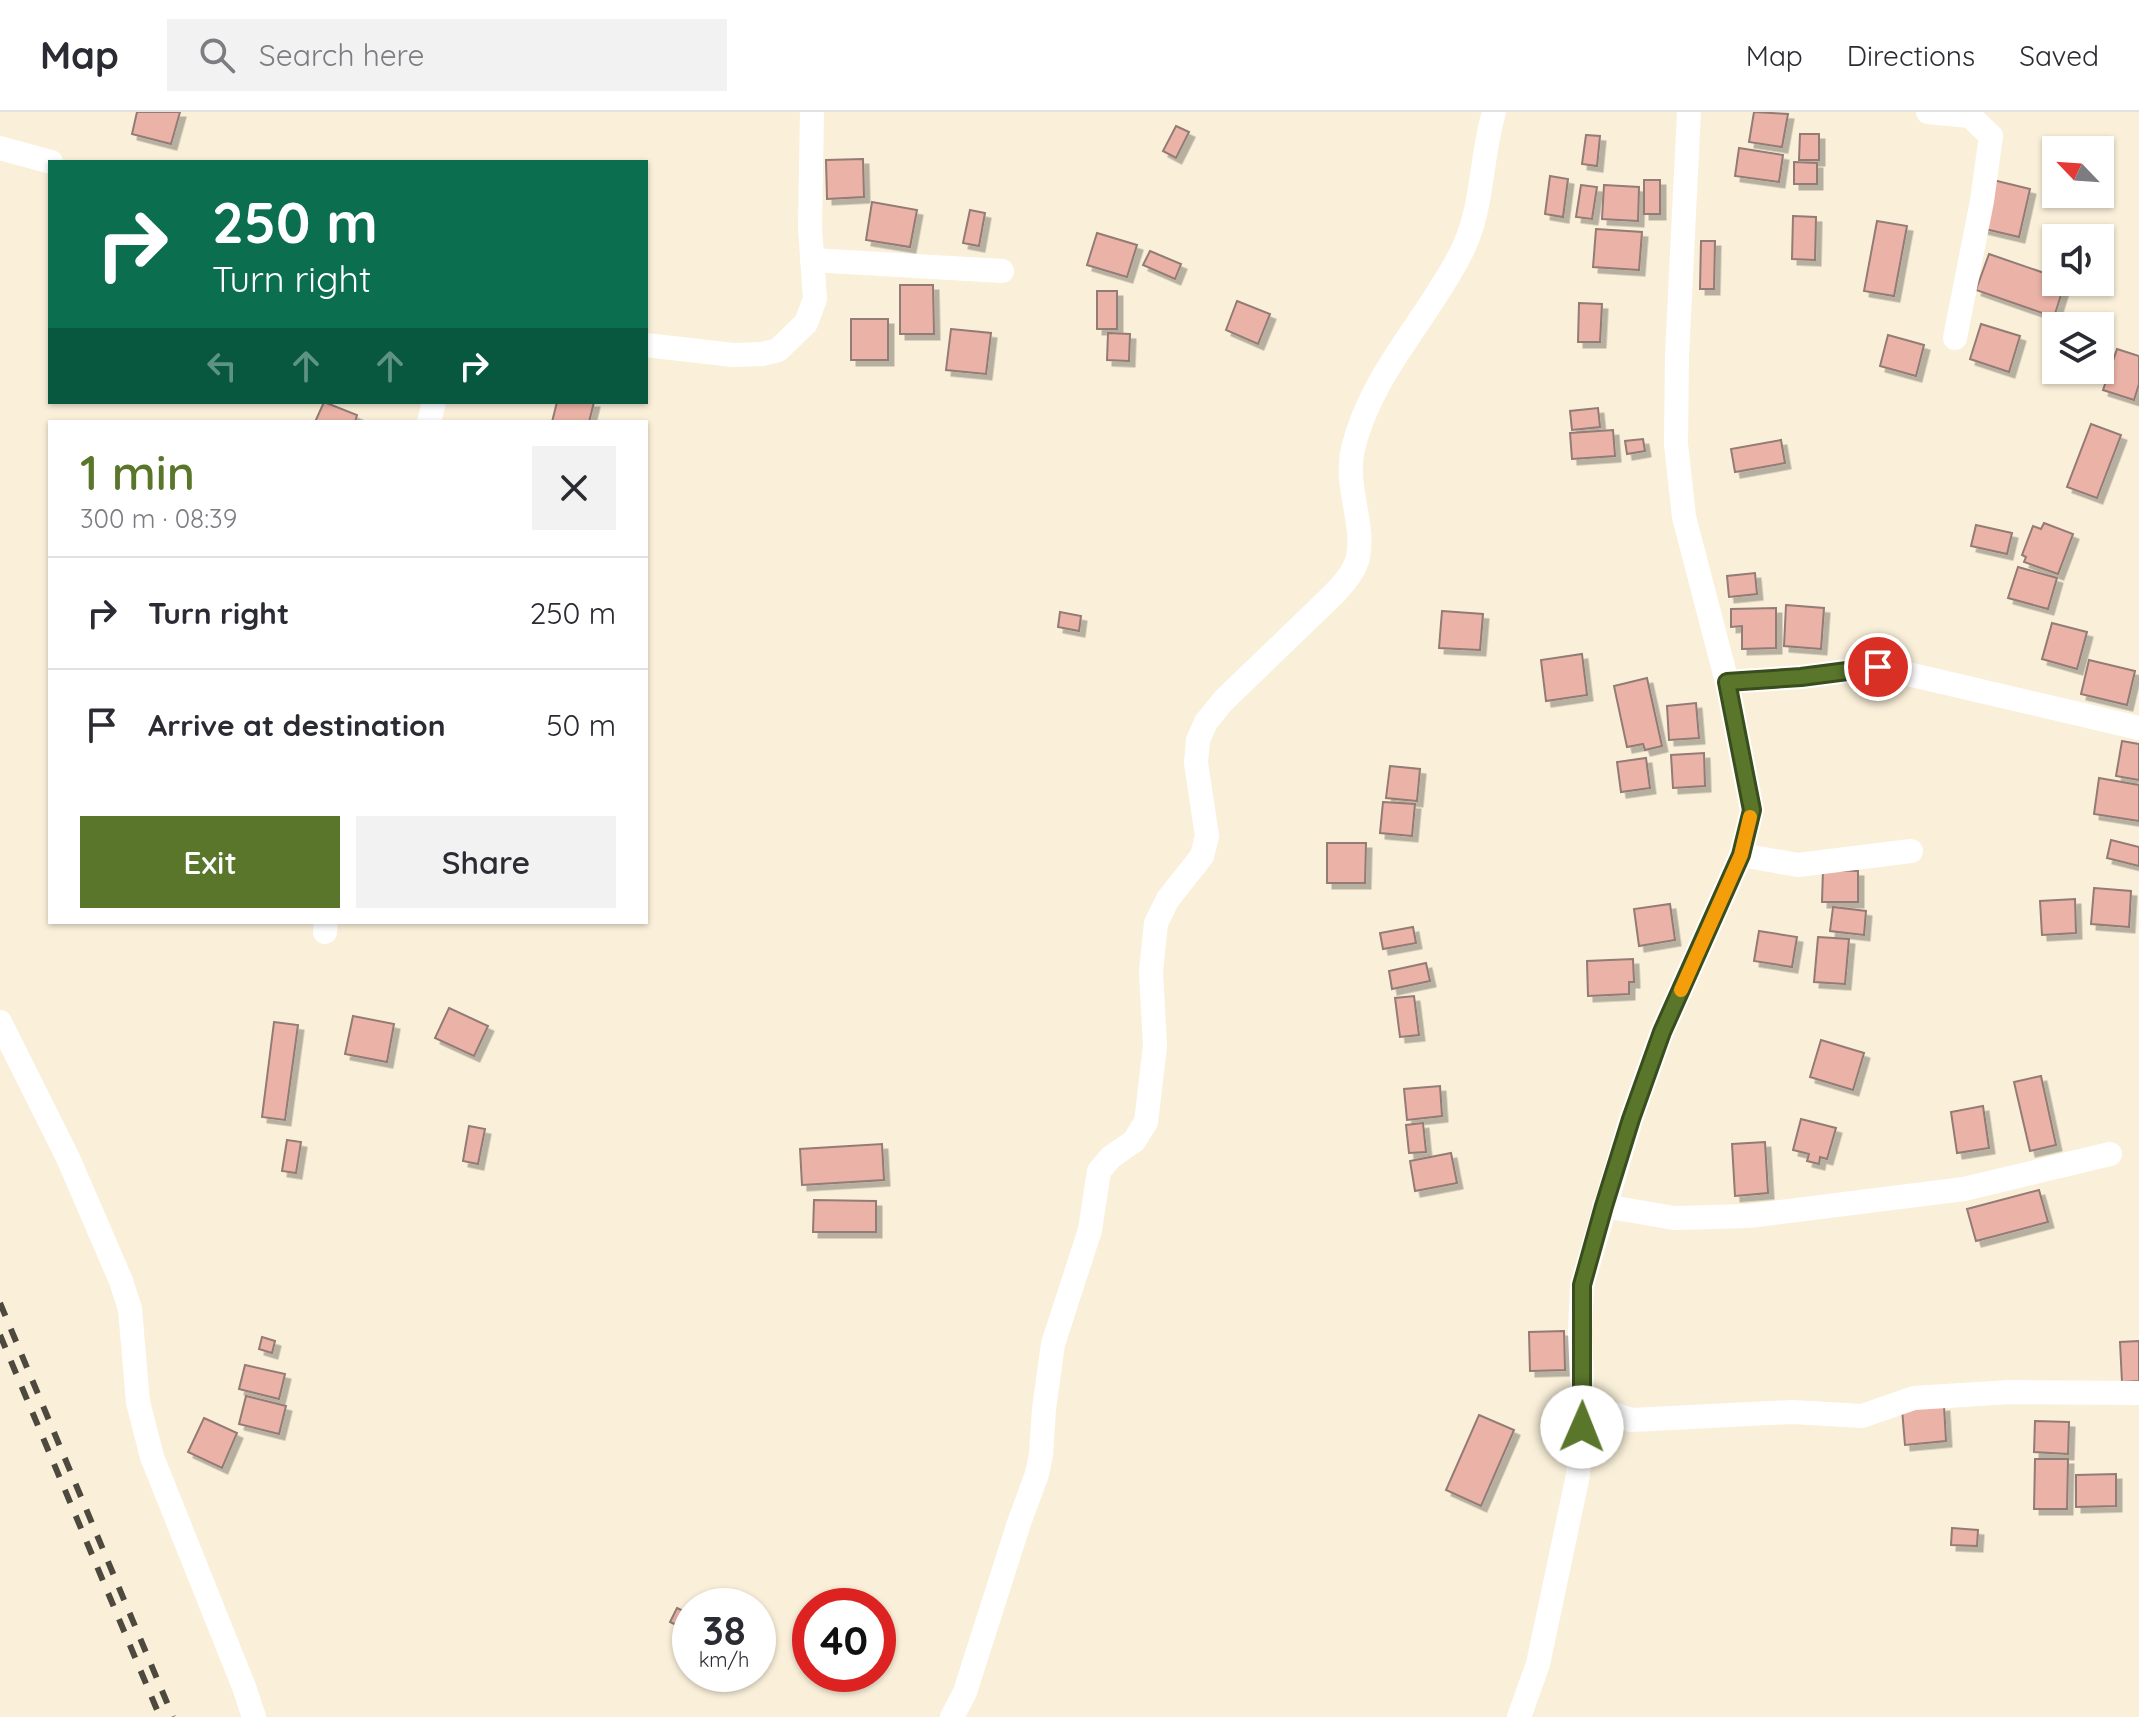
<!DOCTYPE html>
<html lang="en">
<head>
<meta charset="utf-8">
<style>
  :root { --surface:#fff; --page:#f2f2f3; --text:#2b2b33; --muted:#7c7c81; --line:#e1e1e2; --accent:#59762b }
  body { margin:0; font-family:Quicksand,sans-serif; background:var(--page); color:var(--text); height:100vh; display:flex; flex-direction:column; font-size:30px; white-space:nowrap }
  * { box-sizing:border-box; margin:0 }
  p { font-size:26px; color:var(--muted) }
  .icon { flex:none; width:44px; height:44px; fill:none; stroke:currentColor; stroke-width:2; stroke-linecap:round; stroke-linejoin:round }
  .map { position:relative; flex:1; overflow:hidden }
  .details { position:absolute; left:48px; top:308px; width:600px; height:504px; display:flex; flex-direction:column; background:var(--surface); border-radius:0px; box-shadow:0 2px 6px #0004 }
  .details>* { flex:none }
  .top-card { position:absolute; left:48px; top:48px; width:600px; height:244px; border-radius:0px; box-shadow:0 2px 6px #0004; background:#0b6e4f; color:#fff; overflow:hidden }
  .needle { width:52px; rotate:295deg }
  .buttons { position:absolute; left:2042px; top:24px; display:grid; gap:16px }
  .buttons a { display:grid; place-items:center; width:72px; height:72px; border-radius:0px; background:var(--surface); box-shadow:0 2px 6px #0004; font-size:40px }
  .speed { position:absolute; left:672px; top:1476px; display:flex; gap:16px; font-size:40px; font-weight:700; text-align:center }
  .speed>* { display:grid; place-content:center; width:104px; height:104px; border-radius:50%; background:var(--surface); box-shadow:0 2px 6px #0004; line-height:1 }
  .speed small { font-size:20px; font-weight:400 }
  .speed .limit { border:12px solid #d22; background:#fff; color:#111 }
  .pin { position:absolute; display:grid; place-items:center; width:68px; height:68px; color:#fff; margin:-34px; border:4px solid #fff; border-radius:50%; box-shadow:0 2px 8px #0007 }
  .me { position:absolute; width:88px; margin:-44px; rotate:1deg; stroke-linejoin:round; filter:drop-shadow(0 0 6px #0008) }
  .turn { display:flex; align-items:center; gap:28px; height:168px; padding:0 32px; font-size:36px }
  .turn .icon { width:104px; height:104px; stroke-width:2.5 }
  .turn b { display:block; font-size:56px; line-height:68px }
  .lanes { display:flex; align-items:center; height:76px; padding:0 32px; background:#0003; justify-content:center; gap:40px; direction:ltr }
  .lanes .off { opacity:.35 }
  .round { display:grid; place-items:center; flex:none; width:84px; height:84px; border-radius:0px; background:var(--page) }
  .overview { display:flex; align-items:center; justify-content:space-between; height:136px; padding:0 32px }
  h1 { font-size:48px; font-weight:600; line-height:60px; color:var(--accent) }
  .primary-button { display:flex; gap:16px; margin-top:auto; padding:16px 32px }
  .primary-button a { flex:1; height:92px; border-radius:0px; background:var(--accent); color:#fff; font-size:32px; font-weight:600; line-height:92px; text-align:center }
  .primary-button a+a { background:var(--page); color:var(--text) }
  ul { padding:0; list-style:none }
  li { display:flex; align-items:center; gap:24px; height:112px; padding:0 32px; border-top:2px solid var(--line) }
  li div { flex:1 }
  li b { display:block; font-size:30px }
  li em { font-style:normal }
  header { display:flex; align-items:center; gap:48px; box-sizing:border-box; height:112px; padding:0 40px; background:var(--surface); border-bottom:2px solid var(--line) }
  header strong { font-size:38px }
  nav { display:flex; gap:44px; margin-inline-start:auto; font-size:28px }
  .search { width:560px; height:72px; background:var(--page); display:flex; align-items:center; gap:20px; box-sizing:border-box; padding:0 28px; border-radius:0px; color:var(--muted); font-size:30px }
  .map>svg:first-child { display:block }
  .building { fill:#ebb3a7; stroke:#937b75; stroke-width:2; filter:url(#shadow) }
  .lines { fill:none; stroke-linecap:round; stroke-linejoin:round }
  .minor { stroke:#fff; stroke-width:24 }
  .rail { stroke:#4d493f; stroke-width:6; stroke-dasharray:14 14; stroke-linecap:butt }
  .route-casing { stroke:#3a4d1c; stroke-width:20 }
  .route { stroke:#59762b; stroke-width:14 }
  .slow { stroke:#f59e0b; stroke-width:14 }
</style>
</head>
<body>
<header>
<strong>Map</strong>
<div class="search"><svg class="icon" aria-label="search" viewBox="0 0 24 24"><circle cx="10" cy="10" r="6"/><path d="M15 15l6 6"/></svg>Search here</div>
<nav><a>Map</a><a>Directions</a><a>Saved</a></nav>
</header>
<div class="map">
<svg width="2139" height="1605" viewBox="0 0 2139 1605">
  <defs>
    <filter id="shadow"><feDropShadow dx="5.5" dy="5.5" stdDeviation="0" flood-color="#0004"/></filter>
  </defs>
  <rect width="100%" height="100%" fill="#faf0da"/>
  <!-- building -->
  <g class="building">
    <polygon points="137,0 180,0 171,32 132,22"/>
    <polygon points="1754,0 1788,2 1782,35 1749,30"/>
    <polygon points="1176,14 1189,20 1176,46 1163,39"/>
    <polygon points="1800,22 1819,22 1819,48 1799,48"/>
    <polygon points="1586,23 1600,24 1597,54 1582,52"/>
    <polygon points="1739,36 1783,43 1779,70 1735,64"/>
    <polygon points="863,47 864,85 827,87 826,48"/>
    <polygon points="1794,50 1817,51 1817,72 1794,72"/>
    <polygon points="1550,64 1568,67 1563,105 1545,102"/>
    <rect x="1644" y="68" width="16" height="34"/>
    <polygon points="1993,68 2030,77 2019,125 1981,116"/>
    <polygon points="1581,73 1597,75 1592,107 1576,105"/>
    <polygon points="1604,73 1639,75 1638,109 1602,107"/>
    <polygon points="872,90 917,98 910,135 866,128"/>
    <polygon points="970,98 985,101 979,134 963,131"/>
    <polygon points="1793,104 1816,105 1815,148 1792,147"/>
    <polygon points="1877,109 1907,114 1894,184 1864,179"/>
    <polygon points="1596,117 1642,120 1639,158 1593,155"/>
    <polygon points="1097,121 1137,133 1127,165 1087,153"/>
    <polygon points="1701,129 1715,129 1714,177 1700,177"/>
    <polygon points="1150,139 1181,152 1175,167 1143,153"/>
    <polygon points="1989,142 2056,165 2056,170 2065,170 2054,205 1976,178"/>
    <polygon points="900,173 933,173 934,222 900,222"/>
    <rect x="1097" y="179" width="20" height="38"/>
    <polygon points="1237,189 1270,202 1258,232 1226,218"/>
    <polygon points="1579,191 1602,192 1600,230 1578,230"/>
    <rect x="851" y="207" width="37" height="41"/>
    <polygon points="1981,212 2020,224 2009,260 1970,247"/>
    <polygon points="951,217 991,221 986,262 946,258"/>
    <polygon points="1108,221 1130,222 1129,249 1107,248"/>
    <polygon points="1888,223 1924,233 1916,264 1880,254"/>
    <polygon points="2117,237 2139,244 2139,272 2134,288 2103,278"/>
    <polygon points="324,290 357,303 355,310 315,310"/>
    <polygon points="557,290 594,290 589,310 552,310"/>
    <polygon points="1598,296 1600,315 1572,318 1570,299"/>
    <polygon points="2091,312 2121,323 2097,386 2067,375"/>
    <polygon points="1613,318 1615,344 1572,347 1570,321"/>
    <polygon points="1643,327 1645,339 1627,342 1625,329"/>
    <polygon points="1781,328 1785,351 1735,360 1731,337"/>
    <polygon points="2044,411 2073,422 2058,462 2024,450 2026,445 2022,443 2033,414 2041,417"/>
    <polygon points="1976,413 2012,421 2007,442 1971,434"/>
    <polygon points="2018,455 2057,466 2048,497 2008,486"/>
    <polygon points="1755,461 1757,482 1729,485 1727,464"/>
    <polygon points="1786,493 1824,496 1821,537 1784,534"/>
    <polygon points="1776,496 1776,536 1742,537 1742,514 1731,515 1731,497"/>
    <polygon points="1442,499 1483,502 1480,538 1439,536"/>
    <polygon points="1060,500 1081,504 1079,519 1058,515"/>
    <polygon points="2052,511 2087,520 2077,557 2042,547"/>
    <polygon points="1582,542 1587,583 1546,589 1541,548"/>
    <polygon points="2089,548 2135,559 2127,593 2081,582"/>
    <polygon points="1647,566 1662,634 1645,638 1643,632 1627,635 1614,574"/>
    <polygon points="1696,591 1699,626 1669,628 1667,594"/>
    <polygon points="2122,629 2139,632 2139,668 2116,664"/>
    <polygon points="1704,641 1705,674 1673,676 1671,643"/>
    <polygon points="1646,646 1650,676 1621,680 1617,650"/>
    <polygon points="1390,654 1420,657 1417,689 1386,686"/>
    <polygon points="2099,666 2139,673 2139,709 2094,702"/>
    <polygon points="1383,690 1415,692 1412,724 1380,721"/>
    <polygon points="2111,728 2139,735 2139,754 2107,746"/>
    <polygon points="1327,731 1366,731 1365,771 1327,771"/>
    <polygon points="1823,758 1858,759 1858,790 1822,790"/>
    <polygon points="2094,776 2131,779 2129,815 2091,812"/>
    <polygon points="2075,787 2076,821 2042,823 2040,789"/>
    <polygon points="1670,792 1675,828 1639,834 1634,797"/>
    <polygon points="1833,795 1866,799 1864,823 1830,819"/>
    <polygon points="1413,815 1416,831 1383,837 1380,821"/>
    <polygon points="1759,819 1797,825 1792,855 1754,849"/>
    <polygon points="1818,825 1849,827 1845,872 1814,870"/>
    <polygon points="1633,847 1634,870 1629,870 1629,882 1588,884 1587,849"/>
    <polygon points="1426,851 1430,869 1392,877 1389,859"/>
    <polygon points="1414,884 1419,923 1400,925 1395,886"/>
    <polygon points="449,896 488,914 474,944 435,926"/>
    <polygon points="353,904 394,912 387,950 345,942"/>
    <polygon points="274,910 298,913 285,1008 262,1005"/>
    <polygon points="1821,928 1864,941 1853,978 1810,965"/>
    <polygon points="2041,964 2056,1033 2030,1039 2014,970"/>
    <polygon points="1440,974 1442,1004 1407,1008 1404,977"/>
    <polygon points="1983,994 1989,1036 1957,1041 1951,1000"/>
    <polygon points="1801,1007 1836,1016 1827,1047 1820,1045 1819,1052 1807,1049 1809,1042 1793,1038"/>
    <polygon points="1423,1011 1426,1040 1409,1041 1406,1013"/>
    <polygon points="469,1014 485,1017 478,1052 463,1049"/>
    <polygon points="287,1028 301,1030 296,1061 282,1059"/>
    <polygon points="1765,1030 1768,1081 1735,1084 1732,1032"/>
    <polygon points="882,1032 884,1068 802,1073 800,1037"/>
    <polygon points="1451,1041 1457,1071 1415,1079 1410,1049"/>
    <polygon points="2039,1078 2048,1110 1976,1129 1967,1097"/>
    <polygon points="814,1088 876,1089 876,1120 813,1120"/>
    <polygon points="1564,1219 1565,1258 1530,1259 1529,1220"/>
    <polygon points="262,1225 275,1229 272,1241 259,1237"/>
    <polygon points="2139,1229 2139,1269 2122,1270 2120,1230"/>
    <polygon points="245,1253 285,1262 279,1287 239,1277"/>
    <polygon points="246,1284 286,1294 279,1322 239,1312"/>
    <polygon points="1944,1294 1946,1329 1905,1333 1902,1297"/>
    <polygon points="1479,1303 1514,1318 1481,1394 1446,1378"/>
    <polygon points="204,1306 237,1321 222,1356 188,1340"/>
    <polygon points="2035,1309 2069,1310 2068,1342 2034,1340"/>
    <polygon points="2035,1347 2068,1347 2067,1397 2034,1397"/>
    <polygon points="2116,1362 2116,1394 2076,1395 2076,1363"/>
    <polygon points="1952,1416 1978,1418 1977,1434 1951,1433"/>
    <polygon points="677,1496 690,1502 685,1517 670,1510"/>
  </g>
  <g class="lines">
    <!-- minor -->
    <g class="minor">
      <polyline points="1928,0 1970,4 1971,0"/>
      <polyline points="0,36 51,50"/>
      <polyline points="812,148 1002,159"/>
      <polyline points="1955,226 1982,89 1991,24 1970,4"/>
      <polyline points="646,233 733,243 762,242 778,238 806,211 815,187 810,115 812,0"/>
      <polyline points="429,310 434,290"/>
      <polyline points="1727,570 1801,565 1878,555 2139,616"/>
      <polyline points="1741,743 1798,753 1911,739"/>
      <polyline points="325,820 326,810"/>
      <polyline points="0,910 68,1046 121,1169 130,1197 138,1290 152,1345 244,1575 254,1605"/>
      <polyline points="1604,1094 1674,1106 1749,1104 1964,1077 2110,1042"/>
      <polyline points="1583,1292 1631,1308 1792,1300 1862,1304 1914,1286 2010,1280 2139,1281"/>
      <path d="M 952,1605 L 965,1580 L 1019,1411 L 1037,1362 L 1041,1343 L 1044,1297 L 1053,1232 L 1090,1118 L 1099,1059 L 1111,1045 L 1134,1029 L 1146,1010 L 1155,934 L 1151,859 L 1156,811 L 1168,787 L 1202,744 L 1207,724 L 1196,651 L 1198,628 L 1206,610 L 1224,588 L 1335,481 C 1344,471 1355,459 1358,445 C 1365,411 1344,373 1353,337 C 1370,263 1428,207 1461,141 C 1484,96 1480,47 1494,0"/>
      <polyline points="1519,1605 1538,1552 1578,1363 1583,1292 1580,1220 1582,1173 1631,1007 1662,920 1741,743 1752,698 1727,570 1684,405 1676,332 1677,243 1689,0"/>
    </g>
    <!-- rail -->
    <g class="rail">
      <polyline points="0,1191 173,1605"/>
      <polyline points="0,1223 160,1605"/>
    </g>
  </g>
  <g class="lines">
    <!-- route casing -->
    <g class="route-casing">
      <polyline id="route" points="1582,1315 1582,1173 1604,1094 1631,1007 1662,920 1741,743 1752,698 1727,570 1801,565 1878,555"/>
    </g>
    <!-- route -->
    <use href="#route" class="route"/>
    <!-- slow -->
    <polyline class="slow" points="1681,878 1741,743 1750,705"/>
  </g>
</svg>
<div class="buttons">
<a><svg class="needle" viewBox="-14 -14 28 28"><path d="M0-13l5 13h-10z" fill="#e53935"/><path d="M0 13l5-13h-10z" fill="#7c7c81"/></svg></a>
<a><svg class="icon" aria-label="sound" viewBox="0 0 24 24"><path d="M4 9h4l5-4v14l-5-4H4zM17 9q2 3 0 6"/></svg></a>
<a><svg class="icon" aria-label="layers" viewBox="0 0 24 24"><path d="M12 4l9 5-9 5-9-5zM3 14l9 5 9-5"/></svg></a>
</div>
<div class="speed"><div>38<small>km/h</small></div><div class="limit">40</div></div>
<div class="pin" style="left:1878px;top:555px;background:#d93025"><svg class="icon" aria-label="arrive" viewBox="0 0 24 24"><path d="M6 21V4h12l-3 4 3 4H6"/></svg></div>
<svg class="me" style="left:1582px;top:1315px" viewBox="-20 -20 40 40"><circle r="19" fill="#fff"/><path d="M0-13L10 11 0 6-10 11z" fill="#59762b"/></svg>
<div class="top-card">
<div class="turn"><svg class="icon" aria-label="right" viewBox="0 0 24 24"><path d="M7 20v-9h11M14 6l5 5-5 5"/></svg><div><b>250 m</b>Turn right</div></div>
<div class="lanes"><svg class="icon off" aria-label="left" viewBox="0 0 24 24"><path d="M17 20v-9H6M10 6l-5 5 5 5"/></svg><svg class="icon off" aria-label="ahead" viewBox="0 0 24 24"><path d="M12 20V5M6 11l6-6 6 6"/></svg><svg class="icon off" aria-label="ahead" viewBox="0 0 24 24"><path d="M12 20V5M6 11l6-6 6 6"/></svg><svg class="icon" aria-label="right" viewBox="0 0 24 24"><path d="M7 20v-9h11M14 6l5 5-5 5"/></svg></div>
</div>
<section class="details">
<div class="overview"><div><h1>1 min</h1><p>300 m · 08:39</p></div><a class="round"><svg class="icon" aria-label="close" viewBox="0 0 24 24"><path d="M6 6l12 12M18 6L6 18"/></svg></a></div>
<ul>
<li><svg class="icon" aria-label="right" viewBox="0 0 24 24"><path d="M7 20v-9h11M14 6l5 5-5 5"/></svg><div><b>Turn right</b></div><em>250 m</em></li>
<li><svg class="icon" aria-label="arrive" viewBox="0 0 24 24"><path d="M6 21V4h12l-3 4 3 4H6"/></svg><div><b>Arrive at destination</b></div><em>50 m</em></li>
</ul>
<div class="primary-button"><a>Exit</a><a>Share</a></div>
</section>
</div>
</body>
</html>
